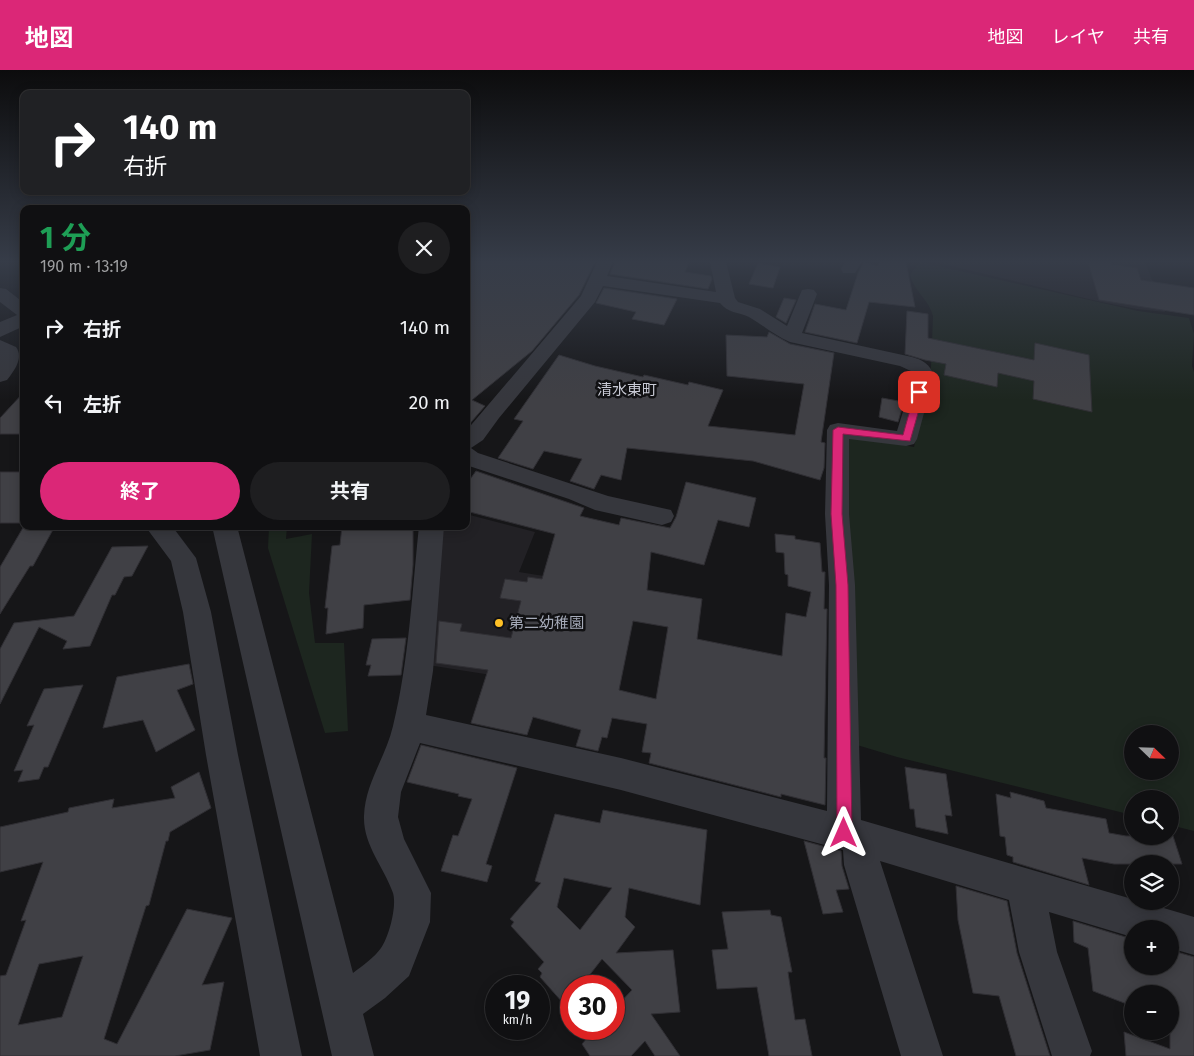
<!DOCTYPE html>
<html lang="ja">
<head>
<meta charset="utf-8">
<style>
  :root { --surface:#101012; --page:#1e1e20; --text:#f1f3f6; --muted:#9c9d9f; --line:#303032; --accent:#db2777 }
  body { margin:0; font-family:"Fira Sans","Noto Sans JP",sans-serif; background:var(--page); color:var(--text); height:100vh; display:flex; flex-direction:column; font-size:19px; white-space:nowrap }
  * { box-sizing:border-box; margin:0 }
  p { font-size:16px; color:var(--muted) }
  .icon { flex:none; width:28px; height:28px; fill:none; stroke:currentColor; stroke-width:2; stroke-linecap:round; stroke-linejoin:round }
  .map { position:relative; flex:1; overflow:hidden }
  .panel { position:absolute; left:20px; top:135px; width:450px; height:325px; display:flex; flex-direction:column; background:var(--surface); border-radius:10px; box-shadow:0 2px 12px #0003,0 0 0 1px var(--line) }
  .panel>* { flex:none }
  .hud { position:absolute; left:20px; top:20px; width:450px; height:105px; border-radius:10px; box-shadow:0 2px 12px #0003,0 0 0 1px var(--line); background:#202124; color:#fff; overflow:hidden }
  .needle { width:32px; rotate:113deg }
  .buttons { position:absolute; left:1124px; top:655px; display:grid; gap:10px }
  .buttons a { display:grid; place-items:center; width:55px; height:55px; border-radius:50%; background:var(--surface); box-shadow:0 2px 12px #0003,0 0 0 1px var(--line); font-size:25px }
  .speed { position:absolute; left:485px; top:905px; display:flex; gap:10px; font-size:25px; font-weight:700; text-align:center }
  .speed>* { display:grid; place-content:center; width:65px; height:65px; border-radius:50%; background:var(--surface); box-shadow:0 2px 12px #0003,0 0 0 1px var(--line); line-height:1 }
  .speed small { font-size:12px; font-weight:400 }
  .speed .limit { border:8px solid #d22; background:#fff; color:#111 }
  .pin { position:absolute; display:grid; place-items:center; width:42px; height:42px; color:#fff; margin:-21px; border-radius:10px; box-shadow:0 2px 8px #0006 }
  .me { position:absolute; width:55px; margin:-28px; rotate:0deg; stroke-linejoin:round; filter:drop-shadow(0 0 4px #0008) }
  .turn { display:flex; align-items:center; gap:18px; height:105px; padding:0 20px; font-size:22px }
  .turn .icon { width:65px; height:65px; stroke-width:2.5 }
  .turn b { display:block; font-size:35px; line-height:42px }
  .round { display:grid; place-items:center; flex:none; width:52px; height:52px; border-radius:26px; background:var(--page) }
  .headline { display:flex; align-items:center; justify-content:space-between; height:85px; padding:0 20px }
  h1 { font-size:30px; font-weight:700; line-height:38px; color:#1e9e55 }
  .action { display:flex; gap:10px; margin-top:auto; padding:10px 20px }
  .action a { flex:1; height:58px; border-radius:30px; background:var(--accent); color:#fff; font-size:20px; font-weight:700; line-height:58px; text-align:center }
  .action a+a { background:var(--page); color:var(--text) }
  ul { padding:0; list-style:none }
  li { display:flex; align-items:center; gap:15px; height:75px; padding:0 20px }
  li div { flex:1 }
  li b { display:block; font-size:19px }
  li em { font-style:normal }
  header { display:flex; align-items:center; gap:30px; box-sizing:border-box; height:70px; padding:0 25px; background:var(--accent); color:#fff }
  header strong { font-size:24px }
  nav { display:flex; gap:28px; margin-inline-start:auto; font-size:18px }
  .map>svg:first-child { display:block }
  .built { fill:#222125 }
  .green { fill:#1d261f; fill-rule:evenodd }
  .building { fill:#404045; stroke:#302f34; fill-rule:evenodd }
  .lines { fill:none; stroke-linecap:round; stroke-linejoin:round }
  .minor { fill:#36373d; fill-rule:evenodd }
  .route { fill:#db2777; stroke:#8e194d }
  .poi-dot { fill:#ffc126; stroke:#111113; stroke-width:2 }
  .labels { text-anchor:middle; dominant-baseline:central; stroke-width:5; stroke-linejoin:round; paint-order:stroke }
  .far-quarter-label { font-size:15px; fill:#c8cad5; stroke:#111113 }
  .poi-label { font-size:15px; fill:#a6abb9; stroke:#111113; text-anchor:start }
</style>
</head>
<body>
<header>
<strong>地図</strong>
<nav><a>地図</a><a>レイヤ</a><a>共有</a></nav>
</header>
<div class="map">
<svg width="1194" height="986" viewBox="0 0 1194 986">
  <rect width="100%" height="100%" fill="#161618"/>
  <!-- built -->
  <g class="built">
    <polygon points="935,192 1145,192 1165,242 1137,239 1101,232"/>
    <polygon points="466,444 535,462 519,502 575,511 554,615 428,595 439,456 466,456"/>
  </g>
  <!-- green -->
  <g class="green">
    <path d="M 920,192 L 1138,241 L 1189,248 L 1194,264 L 1192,296 L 1194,302 L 1194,761 L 1170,755 L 1170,729 L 1132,729 L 1132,745 L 897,687 L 857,675 L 846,365 L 914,377 L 931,297 L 933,246 C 929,230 914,221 910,205 ZM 1132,664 L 1170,664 L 1170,701 L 1132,701 Z"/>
    <polygon points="269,456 287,456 286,469 312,464 309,523 315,573 344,573 348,661 325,663 268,478"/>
  </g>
  <!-- building -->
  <g class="building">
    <polygon points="466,192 595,192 579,225 532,281 472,330 485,336 466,358"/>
    <polygon points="615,192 689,192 685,202 711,206 712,209 708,219 610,204"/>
    <polygon points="864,192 877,196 880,192 906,192 915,237 869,232 857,273 805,262 815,234 846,240 858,203"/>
    <polygon points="1088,192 1110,192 1111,194 1137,198 1141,210 1194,218 1194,245 1099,230"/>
    <polygon points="758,193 780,197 773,218 749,214"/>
    <polygon points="604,218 677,229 664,255 632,249 636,242 596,233"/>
    <polygon points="784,228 796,230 786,253 776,247"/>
    <polygon points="907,241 928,244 928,268 1034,290 1035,273 1089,285 1092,342 1033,329 1034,311 998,303 997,317 944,305 946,294 925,290 905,284"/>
    <polygon points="769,262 790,274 834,283 821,372 825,373 824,398 820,410 753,391 627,378 621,410 601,405 594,419 570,411 582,389 544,381 533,399 498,388 523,351 514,349 559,285 595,296 643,307 644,305 688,315 689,312 723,320 708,356 795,365 804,314 727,306 726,265 767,267"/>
    <polygon points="24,322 24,364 0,364 0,348"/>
    <polygon points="882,328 904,332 898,352 879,347"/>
    <path d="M 476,401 L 584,438 L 580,446 L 619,455 L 621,448 L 670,458 L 676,447 L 686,412 L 756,428 L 749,457 L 718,450 L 704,495 L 651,482 L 647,520 L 702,529 L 697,569 L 782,586 L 786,543 L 806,547 L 811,522 L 788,516 L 788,505 L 785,504 L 784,483 L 776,482 L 775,464 L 795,466 L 795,469 L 820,473 L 822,502 L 825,502 L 824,539 L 827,539 L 824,688 L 826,688 L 825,735 L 781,724 L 781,727 L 649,693 L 651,683 L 642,682 L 647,654 L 612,648 L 607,668 L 602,667 L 598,681 L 576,676 L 581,660 L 533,647 L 527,665 L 471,653 L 488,600 L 436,593 L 439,551 L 462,554 L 460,561 L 511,568 L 521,531 L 500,528 L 505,509 L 527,512 L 528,507 L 542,509 L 555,464 L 466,441 L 466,415 ZM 633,551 L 668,557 L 656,629 L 619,620 Z"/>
    <rect x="0" y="402" width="24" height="51"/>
    <polygon points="24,456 55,456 33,496 30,496 0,544 0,497"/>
    <polygon points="342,456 413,456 413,495 410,530 364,535 363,558 326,564 328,538 325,538 332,476 340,475"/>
    <polygon points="148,476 132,506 124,507 115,525 112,525 90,576 63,579 67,571 39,557 0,634 0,579 14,553 74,546 112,477"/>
    <polygon points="406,568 401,605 368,606 371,595 366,595 372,569"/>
    <polygon points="189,594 193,614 177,620 195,660 156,682 143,650 103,658 117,607"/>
    <polygon points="83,615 48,697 44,697 39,709 18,712 23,700 14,701 34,655 27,656 44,619"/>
    <polygon points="421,675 517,698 486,794 492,796 487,812 441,801 453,765 458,766 472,729 458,726 459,724 407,712"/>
    <polygon points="905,697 946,704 952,746 945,745 948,764 916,757 914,739 910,739"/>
    <path d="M 199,702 L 211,738 L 170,762 L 168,771 L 166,771 L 149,835 L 146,836 L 104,969 L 117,974 L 187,839 L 232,848 L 202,915 L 224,912 L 210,980 L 175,986 L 0,986 L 0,906 L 6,905 L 26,850 L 21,851 L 43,792 L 0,802 L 0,757 L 68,742 L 69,738 L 114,729 L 112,738 L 175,728 L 171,717 ZM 83,886 L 62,947 L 18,955 L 39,894 Z"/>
    <polygon points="1010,722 1044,731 1046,738 1106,749 1109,763 1126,766 1173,766 1182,794 1114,794 1082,788 1089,815 1013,792 1013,787 1007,785 1005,767 1000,766 996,724 1011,728"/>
    <path d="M 603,740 L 707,760 L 700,835 L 629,818 L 625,847 L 635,857 L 616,883 L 673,880 L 680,942 L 651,944 L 680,986 L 655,986 L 645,971 L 631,986 L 590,986 L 582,974 L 595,959 L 614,959 L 614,939 L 632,920 L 602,889 L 581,916 L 571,916 L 571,942 L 540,907 L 542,903 L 538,899 L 544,892 L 511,856 L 514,852 L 510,849 L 541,813 L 535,811 L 555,744 L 600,753 ZM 564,808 L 612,818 L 580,860 L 557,837 Z"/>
    <polygon points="804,771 841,781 842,796 849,819 836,820 843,842 823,844"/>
    <polygon points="956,816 1007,831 1017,883 1050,986 1016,986 999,926 973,923 958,850"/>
    <polygon points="770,840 771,845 781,847 792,902 788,902 795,950 805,949 812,986 769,986 757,917 717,919 712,880 728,879 722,842"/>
    <polygon points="1073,851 1132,869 1132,896 1170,896 1170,880 1194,887 1194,986 1126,986 1124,962 1170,979 1170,924 1132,924 1132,936 1093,921 1088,878 1074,872"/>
  </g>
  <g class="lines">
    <!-- minor -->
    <g class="minor">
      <path d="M 597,192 L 613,192 L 607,206 L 716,222 L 710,192 L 726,192 L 735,228 L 738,232 L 760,239 L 787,256 L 802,220 L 808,219 L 814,220 L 817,224 L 802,263 L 912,287 C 923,290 930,294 934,306 L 917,369 L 914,374 L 906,376 L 849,369 L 849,444 L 855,515 L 861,750 L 1132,829 L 1132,831 L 1140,831 L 1194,847 L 1194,885 L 1170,878 L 1170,859 L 1132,859 L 1132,867 L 1049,842 L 1057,882 L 1092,981 L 1090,986 L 1052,986 L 1019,882 L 1009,830 L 880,791 L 943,986 L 901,986 L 844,795 L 843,780 L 621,720 L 420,673 L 401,722 L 398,747 L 404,769 L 431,823 L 430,852 L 409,906 L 385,928 L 363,944 L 374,986 L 332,986 L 212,456 L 237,456 L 353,903 C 362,896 375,887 381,878 C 389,867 397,836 393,823 C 384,797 363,775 364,746 C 365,713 386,687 393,656 C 409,591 412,522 419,456 L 444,456 L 433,601 L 426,645 L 621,688 L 827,741 L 829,515 L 825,444 L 827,360 L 830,355 L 838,353 L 897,361 L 914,306 L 913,302 L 900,296 L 790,272 C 775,266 763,255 749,247 C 738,242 728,243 720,233 L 603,216 L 595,232 L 499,348 L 483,370 L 471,378 L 478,383 L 608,426 L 671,440 L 674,446 L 671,452 L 662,455 L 595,440 L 569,429 L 466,395 L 466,361 L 581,226 Z"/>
      <polygon points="845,192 862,192 855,203 843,203 841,199"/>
      <polygon points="0,218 6,219 24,233 24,256 0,267 0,252 17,245 0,232"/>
      <path d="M 0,270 L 16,277 C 24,288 14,301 7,310 L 0,312 Z"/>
      <polygon points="145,456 172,456 196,488 211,542 238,685 302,986 260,986 206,685 183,542 171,491"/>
    </g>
  </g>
  <!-- sky -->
  <linearGradient id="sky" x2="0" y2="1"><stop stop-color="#0c0c0d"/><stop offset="0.58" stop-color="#363c48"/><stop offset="1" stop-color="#363c48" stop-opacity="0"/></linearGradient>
  <rect width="1194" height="330" fill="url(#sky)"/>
  <!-- route -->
  <polygon class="route" points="919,319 924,322 910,371 843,364 842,444 848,515 852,763 850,768 844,770 839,768 837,763 836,515 831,444 833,360 838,357 903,365 915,322"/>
  <!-- markers -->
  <circle class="poi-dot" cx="499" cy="553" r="5"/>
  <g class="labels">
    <!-- far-quarter labels -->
    <g class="far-quarter-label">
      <text x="627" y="320">清水東町</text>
    </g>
    <!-- poi labels -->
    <g class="poi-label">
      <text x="509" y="553">第二幼稚園</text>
    </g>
  </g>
</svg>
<div class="buttons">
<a><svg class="needle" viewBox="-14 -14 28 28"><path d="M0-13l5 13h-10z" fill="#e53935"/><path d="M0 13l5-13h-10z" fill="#9c9d9f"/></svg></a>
<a><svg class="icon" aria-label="search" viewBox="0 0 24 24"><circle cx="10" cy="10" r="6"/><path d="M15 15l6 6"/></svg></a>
<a><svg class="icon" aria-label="layers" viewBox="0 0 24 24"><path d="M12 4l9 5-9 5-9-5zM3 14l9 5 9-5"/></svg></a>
<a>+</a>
<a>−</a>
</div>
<div class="speed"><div>19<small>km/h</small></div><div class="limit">30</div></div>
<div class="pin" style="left:919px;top:322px;background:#d93025"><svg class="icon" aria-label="arrive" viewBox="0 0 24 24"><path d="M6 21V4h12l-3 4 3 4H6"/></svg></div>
<svg class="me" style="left:844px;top:763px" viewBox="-20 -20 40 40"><path d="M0-17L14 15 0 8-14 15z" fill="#db2777" stroke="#fff" stroke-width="4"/></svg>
<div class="hud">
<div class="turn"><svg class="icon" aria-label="right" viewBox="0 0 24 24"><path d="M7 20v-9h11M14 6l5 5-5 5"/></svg><div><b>140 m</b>右折</div></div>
</div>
<section class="panel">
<div class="headline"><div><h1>1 分</h1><p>190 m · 13:19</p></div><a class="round"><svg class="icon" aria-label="close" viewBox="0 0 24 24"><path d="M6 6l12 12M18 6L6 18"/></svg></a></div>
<ul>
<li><svg class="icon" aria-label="right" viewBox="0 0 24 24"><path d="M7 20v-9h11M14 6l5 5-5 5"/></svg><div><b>右折</b></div><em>140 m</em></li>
<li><svg class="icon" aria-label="left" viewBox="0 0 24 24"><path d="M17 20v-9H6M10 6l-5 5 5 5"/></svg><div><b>左折</b></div><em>20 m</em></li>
</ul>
<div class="action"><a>終了</a><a>共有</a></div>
</section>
</div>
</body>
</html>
